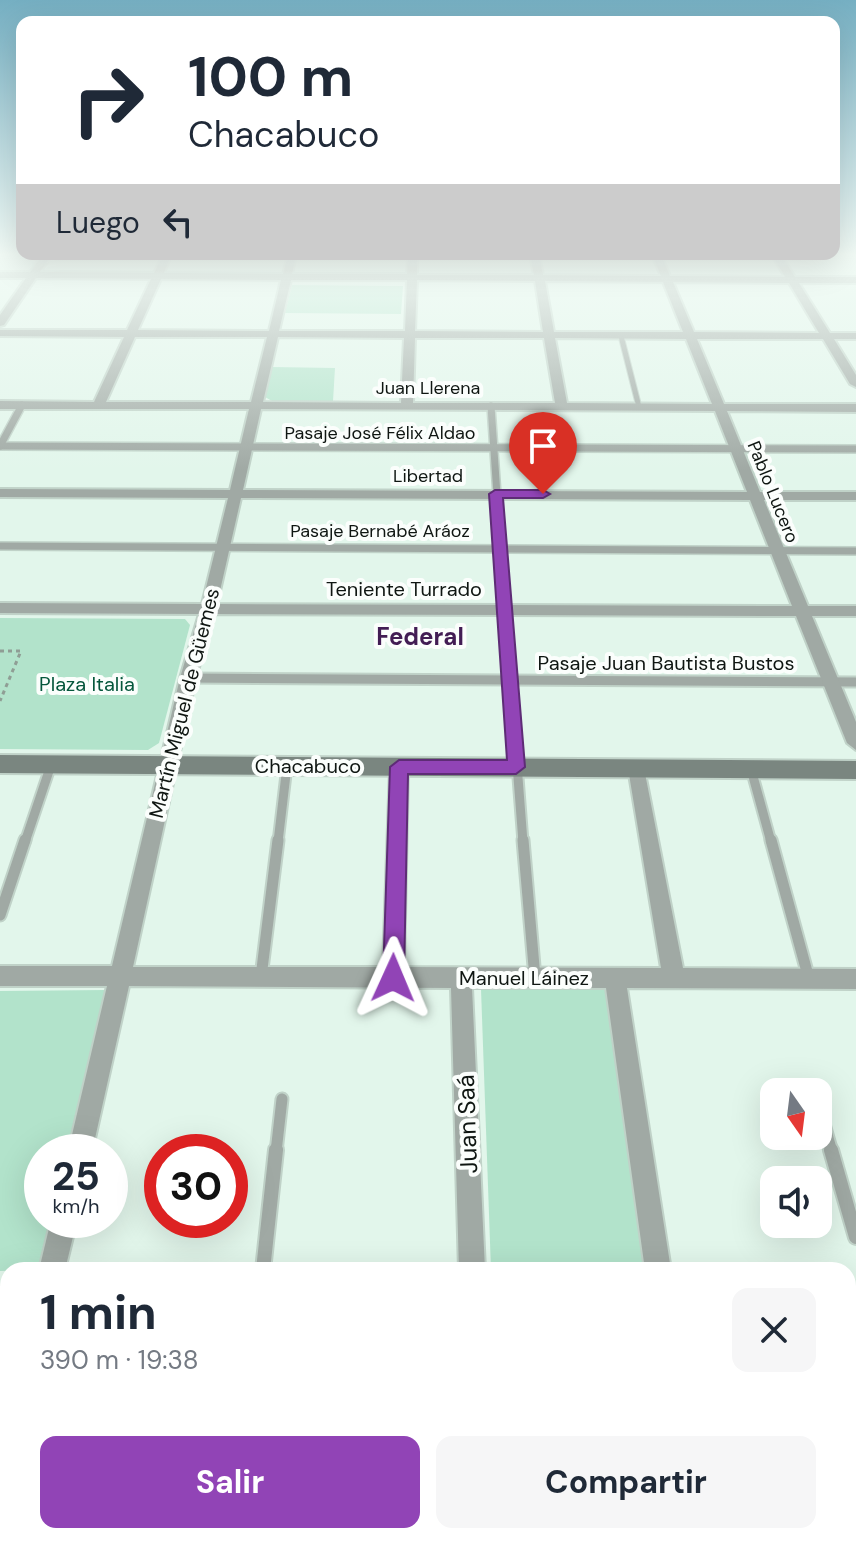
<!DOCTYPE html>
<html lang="es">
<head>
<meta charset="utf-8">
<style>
  :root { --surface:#fff; --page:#f6f6f7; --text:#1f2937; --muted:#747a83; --accent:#9144b6 }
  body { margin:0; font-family:"DM Sans",sans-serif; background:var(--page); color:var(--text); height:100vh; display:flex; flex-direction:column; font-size:30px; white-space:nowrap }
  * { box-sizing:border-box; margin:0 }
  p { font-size:26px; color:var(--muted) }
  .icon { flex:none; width:44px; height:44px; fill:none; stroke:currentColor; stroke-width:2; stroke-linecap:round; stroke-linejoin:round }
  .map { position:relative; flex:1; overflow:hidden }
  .sheet { position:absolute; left:0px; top:1262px; width:856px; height:282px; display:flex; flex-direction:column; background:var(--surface); border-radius:24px 24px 0 0; box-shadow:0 8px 32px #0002 }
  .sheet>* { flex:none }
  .hud { position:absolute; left:16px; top:16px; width:824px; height:244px; border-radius:16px; box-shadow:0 8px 32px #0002; background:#fff; color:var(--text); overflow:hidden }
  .needle { width:52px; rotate:166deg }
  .tools { position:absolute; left:760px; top:1078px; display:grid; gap:16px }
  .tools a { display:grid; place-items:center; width:72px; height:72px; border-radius:16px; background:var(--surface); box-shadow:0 8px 32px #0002; font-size:40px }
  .speed { position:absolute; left:24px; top:1134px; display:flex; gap:16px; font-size:40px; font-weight:700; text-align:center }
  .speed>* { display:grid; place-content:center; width:104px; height:104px; border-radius:50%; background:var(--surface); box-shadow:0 8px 32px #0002; line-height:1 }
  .speed small { font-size:20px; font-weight:400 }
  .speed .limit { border:12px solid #d22; background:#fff; color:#111 }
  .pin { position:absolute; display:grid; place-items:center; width:68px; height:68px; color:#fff; margin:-82px -34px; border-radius:50% 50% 50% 0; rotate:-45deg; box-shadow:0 0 8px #0007 }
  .pin .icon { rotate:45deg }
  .me { position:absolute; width:88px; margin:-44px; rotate:1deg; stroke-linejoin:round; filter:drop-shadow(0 0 6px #0008) }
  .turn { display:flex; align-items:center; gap:28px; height:168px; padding:0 40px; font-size:36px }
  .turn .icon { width:104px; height:104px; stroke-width:2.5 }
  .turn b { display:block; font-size:56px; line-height:68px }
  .then { display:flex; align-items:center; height:76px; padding:0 40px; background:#0003; gap:16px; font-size:30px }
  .round { display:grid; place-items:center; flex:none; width:84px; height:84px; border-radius:16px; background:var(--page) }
  .head { display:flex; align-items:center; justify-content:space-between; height:136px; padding:0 40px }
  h1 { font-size:48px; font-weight:700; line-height:60px }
  .action { display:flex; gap:16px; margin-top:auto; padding:16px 40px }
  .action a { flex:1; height:92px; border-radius:16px; background:var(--accent); color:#fff; font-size:32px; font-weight:700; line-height:92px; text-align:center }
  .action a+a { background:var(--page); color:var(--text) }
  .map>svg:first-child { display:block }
  .built { fill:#d0ebdd }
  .green { fill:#b2e3cb }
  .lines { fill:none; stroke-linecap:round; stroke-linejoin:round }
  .lane-far4-casing { stroke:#c0d2c8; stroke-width:7 }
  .lane-far3-casing { stroke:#c0d2c8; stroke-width:10 }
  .lane-far2-casing { stroke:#c0d2c8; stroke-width:13 }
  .lane-far1-casing { stroke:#c0d2c8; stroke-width:15 }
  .lane-casing { stroke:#c0d2c8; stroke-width:18 }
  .street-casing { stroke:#c0d2c8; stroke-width:4 }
  .secondary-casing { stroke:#c0d2c8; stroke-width:4 }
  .path { stroke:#8f9e95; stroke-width:3; stroke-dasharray:4 4; stroke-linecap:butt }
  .lane-far4 { stroke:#a0a9a4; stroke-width:5 }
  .lane-far3 { stroke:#a0a9a4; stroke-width:7 }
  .lane-far2 { stroke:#a0a9a4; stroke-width:9 }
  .lane-far1 { stroke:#a0a9a4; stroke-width:11 }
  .lane { stroke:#a0a9a4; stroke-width:14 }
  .street { fill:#a0a9a4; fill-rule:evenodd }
  .secondary { fill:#7a8680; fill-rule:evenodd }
  .wall { fill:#a9b9b0 }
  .building { fill:#c4d7cd; stroke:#899690; stroke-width:2 }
  .route { fill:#9144b6; stroke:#5e2c76; stroke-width:2 }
  .labels { text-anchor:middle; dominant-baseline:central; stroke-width:8; stroke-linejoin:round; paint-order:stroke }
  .far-street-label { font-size:18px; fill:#0f1612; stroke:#fbfefc }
  .street-label { font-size:20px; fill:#0f1612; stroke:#fbfefc }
  .park-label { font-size:20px; fill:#05573c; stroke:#fbfefc }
  .quarter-label { font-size:24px; font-weight:bold; fill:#421d54; stroke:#fbfefc }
  .near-street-label { font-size:24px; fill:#0f1612; stroke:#fbfefc }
</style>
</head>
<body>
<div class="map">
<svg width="856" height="1543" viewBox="0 0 856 1543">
  <rect width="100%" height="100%" fill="#e2f6eb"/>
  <!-- built -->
  <polygon class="built" points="509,1536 676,1536 677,1543 509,1543"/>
  <!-- green -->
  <g class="green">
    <polygon points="292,285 403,286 401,314 285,313"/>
    <polygon points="272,367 335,368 333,401 272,401 265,397"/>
    <polygon points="0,618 185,619 190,625 159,743 148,750 0,749"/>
    <polygon points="481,989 607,989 645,1270 491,1270"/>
    <polygon points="106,990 67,1152 42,1152 42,1220 50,1220 38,1270 0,1271 0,991"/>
    <polygon points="0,1323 8,1323 8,1392 0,1424"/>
  </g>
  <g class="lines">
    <!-- lane-far4 casing -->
    <g class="lane-far4-casing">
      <polyline id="lane-far4" points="621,336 639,407"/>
    </g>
    <!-- lane-far3 casing -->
    <g class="lane-far3-casing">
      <g id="lane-far3">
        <polyline points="491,406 504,599"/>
        <polyline points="0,446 856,449"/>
        <polyline points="0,446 22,405"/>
        <polyline points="0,546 856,551"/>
      </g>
    </g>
    <!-- lane-far2 casing -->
    <g class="lane-far2-casing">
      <g id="lane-far2">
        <polyline points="504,597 523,842"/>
        <polyline points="188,678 856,682"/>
        <polyline points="751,769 771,842"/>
        <polyline points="25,842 51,765"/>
        <polyline points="278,842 287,766"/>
      </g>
    </g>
    <!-- lane-far1 casing -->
    <g class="lane-far1-casing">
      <g id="lane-far1">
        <polyline points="523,840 535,978"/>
        <polyline points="771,840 809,979"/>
        <polyline points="0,915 25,840"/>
        <polyline points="261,977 278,840"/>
        <polyline points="818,1103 832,1152"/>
        <polyline points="276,1152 282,1099"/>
      </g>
    </g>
    <!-- lane casing -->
    <g class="lane-casing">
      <g id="lane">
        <polyline points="831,1150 856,1237"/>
        <polyline points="263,1270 276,1150"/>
        <polyline points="232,1543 233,1536"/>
      </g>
    </g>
    <!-- street casing -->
    <g class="street-casing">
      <g id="street">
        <path d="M 43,255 L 52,255 L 40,272 L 154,273 L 163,255 L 171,255 L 164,273 L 283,274 L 288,255 L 296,255 L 292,274 L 407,274 L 408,255 L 417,255 L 417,275 L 534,275 L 530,255 L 539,255 L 543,275 L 661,276 L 652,255 L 661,255 L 670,276 L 785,277 L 772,255 L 781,255 L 795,277 L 856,277 L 856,283 L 799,283 L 830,333 L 856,333 L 856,339 L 834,339 L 856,375 L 856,387 L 850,384 L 823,339 L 697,339 L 724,404 L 856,404 L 856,412 L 727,411 L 760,492 L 856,492 L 856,500 L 764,500 L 808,606 L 856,606 L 856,616 L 812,616 L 856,722 L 856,750 L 847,743 L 796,616 L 214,614 L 196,678 L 133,967 L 383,967 L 390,767 L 393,762 L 405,762 L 408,767 L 404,967 L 661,968 L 628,768 L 631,763 L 643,763 L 683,968 L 856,969 L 856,989 L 627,988 L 671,1270 L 645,1270 L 606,988 L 472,988 L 485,1270 L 459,1270 L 451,988 L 129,986 L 92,1152 L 68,1152 L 107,986 L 0,986 L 0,966 L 112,966 L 180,678 L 199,614 L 0,613 L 0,603 L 202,604 L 228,498 L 0,497 L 0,489 L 230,490 L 249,409 L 0,409 L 0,401 L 94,402 L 124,337 L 0,336 L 0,330 L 127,330 L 151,279 L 36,278 L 4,325 L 0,326 L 0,315 L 26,278 L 0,278 L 0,272 L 30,272 ZM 161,279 L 281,280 L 269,331 L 138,330 ZM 291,280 L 407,280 L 405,331 L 279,331 ZM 417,280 L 535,281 L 543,332 L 415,331 ZM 545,281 L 663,282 L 683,332 L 554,332 ZM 673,282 L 789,283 L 819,333 L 694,332 ZM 135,337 L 267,337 L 251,402 L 106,402 ZM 278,337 L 404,338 L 401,403 L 263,402 ZM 415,338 L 544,338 L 555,403 L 413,403 ZM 555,338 L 686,339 L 712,404 L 567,403 ZM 261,409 L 715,411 L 747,492 L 243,490 ZM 241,498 L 750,500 L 792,606 L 217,604 Z"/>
        <polygon points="51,1220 77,1220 65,1270 39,1270"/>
        <rect x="0" y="1287" width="8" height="26"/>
        <polygon points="848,1296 856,1297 856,1323 848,1322"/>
        <polygon points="8,1444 8,1505 0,1508 0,1448"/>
        <polygon points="467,1536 497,1536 498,1543 468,1543"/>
        <polygon points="682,1536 712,1536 713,1543 683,1543"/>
      </g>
    </g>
    <!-- secondary casing -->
    <g class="secondary-casing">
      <polygon id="secondary" points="0,755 856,761 856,779 0,773"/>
    </g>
    <!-- path -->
    <polyline class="path" points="0,651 21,651 0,701"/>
    <!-- lane-far4 -->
    <use href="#lane-far4" class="lane-far4"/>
    <!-- lane-far3 -->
    <use href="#lane-far3" class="lane-far3"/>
    <!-- lane-far2 -->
    <use href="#lane-far2" class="lane-far2"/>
    <!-- lane-far1 -->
    <use href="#lane-far1" class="lane-far1"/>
    <!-- lane -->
    <use href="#lane" class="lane"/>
    <!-- street -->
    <use href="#street" class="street"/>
    <!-- secondary -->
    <use href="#secondary" class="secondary"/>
  </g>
  <!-- wall -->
  <polygon class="wall" points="519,1536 580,1536 580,1543 520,1543"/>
  <!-- building -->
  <polygon class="building" points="523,1536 580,1536 580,1543 524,1543"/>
  <!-- sky -->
  <linearGradient id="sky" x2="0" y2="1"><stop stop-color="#75afc2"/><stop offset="0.54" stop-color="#f2fbf6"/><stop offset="1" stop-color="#f2fbf6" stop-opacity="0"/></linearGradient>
  <rect width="856" height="471" fill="url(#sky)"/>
  <!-- route -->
  <polygon class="route" points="495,490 543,490 550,494 543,498 503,498 525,767 516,774 408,774 404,978 401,985 393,988 386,985 383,978 390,767 399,760 507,760 489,494"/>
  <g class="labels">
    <!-- far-street labels -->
    <g class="far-street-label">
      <text x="428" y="388">Juan Llerena</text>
      <text x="380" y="433">Pasaje José Félix Aldao</text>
      <text x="428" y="476">Libertad</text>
      <text transform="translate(773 492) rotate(68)">Pablo Lucero</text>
      <text x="380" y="531">Pasaje Bernabé Aráoz</text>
    </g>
    <!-- street labels -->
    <g class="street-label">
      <text x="404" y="589">Teniente Turrado</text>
      <text x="666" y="663">Pasaje Juan Bautista Bustos</text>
      <text transform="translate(184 703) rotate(-76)">Martín Miguel de Güemes</text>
      <text x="308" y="766">Chacabuco</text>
      <text x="524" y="978">Manuel Láinez</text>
    </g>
    <!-- park labels -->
    <g class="park-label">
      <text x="87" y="684">Plaza Italia</text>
    </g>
    <!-- quarter labels -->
    <g class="quarter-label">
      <text x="420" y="636">Federal</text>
    </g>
    <!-- near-street labels -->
    <g class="near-street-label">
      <text transform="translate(467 1124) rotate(-92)">Juan Saá</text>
    </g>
  </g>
</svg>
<div class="tools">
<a><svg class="needle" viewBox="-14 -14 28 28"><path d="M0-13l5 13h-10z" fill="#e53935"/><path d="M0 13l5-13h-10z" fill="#747a83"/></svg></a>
<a><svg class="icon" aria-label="sound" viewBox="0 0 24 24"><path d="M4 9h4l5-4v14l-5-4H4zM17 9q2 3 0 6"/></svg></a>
</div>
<div class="speed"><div>25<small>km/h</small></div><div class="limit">30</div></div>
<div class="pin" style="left:543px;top:494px;background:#d93025"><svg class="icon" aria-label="arrive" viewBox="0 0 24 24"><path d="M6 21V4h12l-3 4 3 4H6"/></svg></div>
<svg class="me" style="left:393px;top:978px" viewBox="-20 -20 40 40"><path d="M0-17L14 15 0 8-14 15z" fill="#9144b6" stroke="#fff" stroke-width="4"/></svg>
<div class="hud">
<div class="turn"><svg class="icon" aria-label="right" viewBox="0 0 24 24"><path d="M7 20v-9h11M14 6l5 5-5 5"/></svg><div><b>100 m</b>Chacabuco</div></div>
<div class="then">Luego<svg class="icon" aria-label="left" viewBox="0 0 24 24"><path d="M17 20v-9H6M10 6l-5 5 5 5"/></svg></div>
</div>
<section class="sheet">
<div class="head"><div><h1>1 min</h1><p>390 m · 19:38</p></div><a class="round"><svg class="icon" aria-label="close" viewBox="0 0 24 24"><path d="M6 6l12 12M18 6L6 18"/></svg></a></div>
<div class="action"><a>Salir</a><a>Compartir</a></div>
</section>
</div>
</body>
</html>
